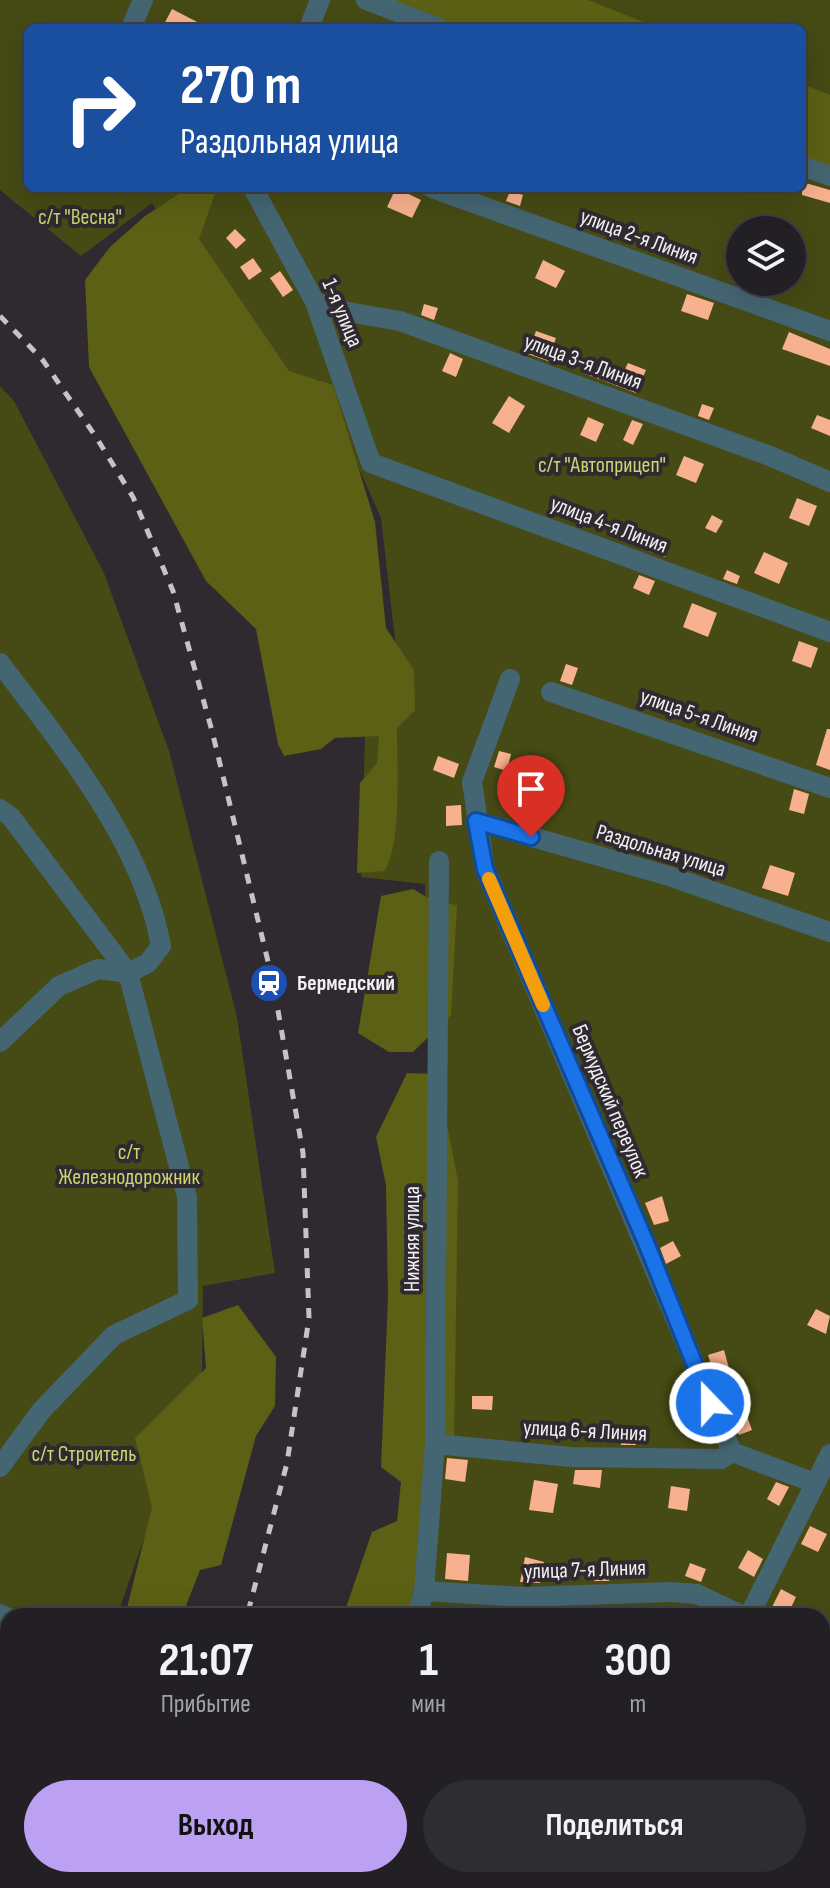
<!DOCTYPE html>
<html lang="ru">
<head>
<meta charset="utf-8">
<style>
  :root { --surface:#222024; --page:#2e2d31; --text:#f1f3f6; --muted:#a2a3a6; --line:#3f3e41; --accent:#bca0f2 }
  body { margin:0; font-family:"Sofia Sans Condensed",sans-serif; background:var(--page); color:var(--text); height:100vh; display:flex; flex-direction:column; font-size:30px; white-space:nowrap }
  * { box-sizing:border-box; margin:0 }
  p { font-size:26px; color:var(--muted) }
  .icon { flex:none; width:44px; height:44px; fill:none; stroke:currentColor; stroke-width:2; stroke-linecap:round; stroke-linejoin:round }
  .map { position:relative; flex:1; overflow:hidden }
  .details { position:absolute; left:0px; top:1608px; width:830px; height:280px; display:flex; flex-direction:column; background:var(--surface); border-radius:24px 24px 0 0; box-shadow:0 8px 32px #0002,0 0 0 2px var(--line) }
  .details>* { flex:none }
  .hud { position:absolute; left:24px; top:24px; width:782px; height:168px; border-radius:12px; box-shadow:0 8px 32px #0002,0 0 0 2px var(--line); background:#1a4fa0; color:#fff; overflow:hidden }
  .fabs { position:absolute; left:726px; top:216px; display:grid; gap:16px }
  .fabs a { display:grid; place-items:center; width:80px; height:80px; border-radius:50%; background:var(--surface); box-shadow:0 8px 32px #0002,0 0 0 2px var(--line); font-size:40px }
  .pin { position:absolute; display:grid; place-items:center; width:68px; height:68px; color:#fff; margin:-82px -34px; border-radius:50% 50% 50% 0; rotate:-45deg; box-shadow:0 0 8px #0007 }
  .pin .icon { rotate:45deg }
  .me { position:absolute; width:88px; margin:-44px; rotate:338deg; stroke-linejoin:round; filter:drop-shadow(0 0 6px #0008) }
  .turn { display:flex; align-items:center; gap:28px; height:168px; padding:0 24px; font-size:36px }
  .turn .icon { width:104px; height:104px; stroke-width:2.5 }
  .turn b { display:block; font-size:56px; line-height:68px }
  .eta { display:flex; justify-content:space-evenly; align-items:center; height:136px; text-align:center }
  .eta b { font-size:48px; font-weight:700; line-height:56px }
  .cta { display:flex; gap:16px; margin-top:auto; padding:16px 24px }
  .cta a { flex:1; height:92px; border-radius:48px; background:var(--accent); color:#111; font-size:32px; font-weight:700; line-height:92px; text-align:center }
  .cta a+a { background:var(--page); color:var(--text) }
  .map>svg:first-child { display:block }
  .green { fill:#464a14; fill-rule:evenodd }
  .forest { fill:#5c6014 }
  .building { fill:#f7b18e }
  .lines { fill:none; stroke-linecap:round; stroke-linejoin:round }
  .minor { stroke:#446572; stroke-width:20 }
  .rail { stroke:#c6c3c7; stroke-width:5; stroke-dasharray:10 10; stroke-linecap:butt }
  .route-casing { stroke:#114b97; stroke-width:20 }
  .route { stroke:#1a73e8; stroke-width:14 }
  .slow { stroke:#f59e0b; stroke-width:14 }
  .labels { text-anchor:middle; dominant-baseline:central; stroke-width:8; stroke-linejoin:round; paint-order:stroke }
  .park-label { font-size:22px; fill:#ccd570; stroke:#2e2a30 }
  .street-label { font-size:22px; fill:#f3f0f4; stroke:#2e2a30 }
  .poi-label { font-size:22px; font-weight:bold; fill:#f3f0f4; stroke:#2e2a30; text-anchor:start }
</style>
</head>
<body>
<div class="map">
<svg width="830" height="1888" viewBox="0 0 830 1888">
  <rect width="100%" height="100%" fill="#2e2a30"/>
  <!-- green -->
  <g class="green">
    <path d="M 0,0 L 830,0 L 830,1888 L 263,1888 L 266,1880 L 822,1880 L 822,1616 L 368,1616 L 435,1440 L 425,884 L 361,877 L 365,735 L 400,682 L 381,518 L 319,379 L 279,398 L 152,203 L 81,256 L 0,190 ZM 28,28 L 802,28 L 802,188 L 28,188 ZM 740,230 L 792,230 L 792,282 L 740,282 Z"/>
    <polygon points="0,386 14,401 104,573 169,751 237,1017 275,1273 203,1286 202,1372 117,1616 8,1616 8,1880 23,1880 20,1888 0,1888"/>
  </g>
  <!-- forest -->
  <g class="forest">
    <polygon points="386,0 588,0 659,28 458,28"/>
    <polygon points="802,84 830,95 830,171 802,160"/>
    <path d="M 188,188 L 217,188 L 199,239 L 289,371 L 333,385 L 375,522 L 386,628 L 414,670 L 415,710 L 397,728 C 397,760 402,848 384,871 L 357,873 L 360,783 L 377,763 L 379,736 L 335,738 L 321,749 L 284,756 L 278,744 L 256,629 L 206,581 L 89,367 L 85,280 L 110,247 L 145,216 Z"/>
    <polygon points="413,889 433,901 457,905 451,1015 413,1052 389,1052 358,1033 381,896"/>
    <polygon points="407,1073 437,1074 458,1181 454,1445 437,1450 428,1520 408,1616 343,1616 372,1532 397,1521 401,1482 381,1467 388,1297 386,1185 376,1137"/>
    <polygon points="238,1305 276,1357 275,1406 256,1436 221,1565 200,1570 182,1616 125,1616 152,1507 135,1438 206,1368 202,1318"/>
    <polygon points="27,1880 99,1880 96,1888 24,1888"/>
    <polygon points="228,1880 292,1880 290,1888 225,1888"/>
  </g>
  <!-- building -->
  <g class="building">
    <polygon points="172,9 209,28 162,28"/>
    <polygon points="802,182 830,190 830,203 802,195"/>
    <polygon points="396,188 421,200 412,218 387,207"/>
    <polygon points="510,191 523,195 520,206 506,201"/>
    <polygon points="235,229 246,240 236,249 226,238"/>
    <polygon points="253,258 262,271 249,280 240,267"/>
    <polygon points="543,260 565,271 556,288 535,278"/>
    <polygon points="280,271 293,290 283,297 270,278"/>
    <polygon points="687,294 714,303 708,320 681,311"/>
    <polygon points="424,304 438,308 434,320 421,315"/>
    <polygon points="536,331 556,338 548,361 528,354"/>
    <polygon points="789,332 830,349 830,366 782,349"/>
    <polygon points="450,353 463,359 456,377 442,371"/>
    <polygon points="628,363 646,370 636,393 583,373 586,365 621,377"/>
    <polygon points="509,396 525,406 509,433 492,423"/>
    <polygon points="702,404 714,408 709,420 698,416"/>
    <polygon points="817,415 830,420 830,436 811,428"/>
    <polygon points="588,417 604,424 596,442 580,435"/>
    <polygon points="632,420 643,424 633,445 623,440"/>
    <polygon points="684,456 704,464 696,483 676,475"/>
    <polygon points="797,498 817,506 809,526 789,518"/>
    <polygon points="712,515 723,521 716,533 705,528"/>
    <polygon points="654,537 670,543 665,557 648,551"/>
    <polygon points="764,552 788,563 779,584 754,573"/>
    <polygon points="727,570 740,576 737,584 723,579"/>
    <polygon points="639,575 655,581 649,595 633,588"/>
    <polygon points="692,603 717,613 708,637 683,627"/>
    <polygon points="799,641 818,648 811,668 792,661"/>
    <polygon points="566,664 578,668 572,685 560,681"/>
    <polygon points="827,729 830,729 830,770 816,765"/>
    <polygon points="499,751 511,754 507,771 494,767"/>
    <polygon points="438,756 459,764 454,778 433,770"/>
    <polygon points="794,789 809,794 804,814 789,810"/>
    <polygon points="461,805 462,825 446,826 446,806"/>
    <polygon points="770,865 795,873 788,896 762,888"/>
    <polygon points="662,1196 669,1221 654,1225 645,1203"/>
    <polygon points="673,1241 681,1256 666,1264 660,1248"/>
    <polygon points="816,1309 830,1316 826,1334 807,1325"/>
    <polygon points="724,1350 730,1372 715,1377 708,1355"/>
    <polygon points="472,1396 493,1396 492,1410 472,1409"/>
    <polygon points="743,1405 752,1430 739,1435 728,1410"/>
    <rect x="621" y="1437" width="15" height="8"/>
    <polygon points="447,1458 468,1460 465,1482 445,1479"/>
    <polygon points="575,1470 602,1470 600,1488 573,1484"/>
    <polygon points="534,1480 558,1484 553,1513 529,1510"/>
    <polygon points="776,1482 789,1487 779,1506 767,1499"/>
    <polygon points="671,1486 690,1489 687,1511 668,1508"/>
    <polygon points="810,1526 827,1534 818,1552 801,1544"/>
    <polygon points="748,1550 763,1559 754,1577 738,1568"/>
    <polygon points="447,1553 470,1555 468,1581 445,1579"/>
    <polygon points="525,1557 544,1562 540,1583 520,1582"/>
    <polygon points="690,1563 706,1569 701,1582 685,1576"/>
    <polygon points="596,1567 611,1570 609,1581 594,1581"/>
    <polygon points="781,1589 796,1597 787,1616 770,1611"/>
  </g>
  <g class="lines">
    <!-- minor -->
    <g class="minor">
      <polyline points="366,0 439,28"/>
      <polyline points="133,23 143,0"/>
      <polyline points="309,28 320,0"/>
      <polyline points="802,166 830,176"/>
      <polyline points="253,188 315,302 371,463 830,632"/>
      <polyline points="432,188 830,331"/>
      <polyline points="315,302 337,310 400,321 770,456 830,482"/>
      <path d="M 0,663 C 62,745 143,843 161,946 L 148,963 L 128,973 L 98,969 L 59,986 L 0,1042"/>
      <polyline points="510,679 472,782 485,869 732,1452 815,1483"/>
      <polyline points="551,692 830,788"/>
      <polyline points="0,809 11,817 128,973 187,1197 188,1300 114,1335 41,1411 0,1467"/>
      <polyline points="476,821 669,876 830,932"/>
      <polyline points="435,1444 571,1457 721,1459 732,1452"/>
      <polyline points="424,1591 524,1597 671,1592 697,1594 744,1616"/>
      <polyline points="0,1614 8,1618"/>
      <polyline points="417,1616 424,1591 435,1444 439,861"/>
      <polyline points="749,1616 830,1454"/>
      <polyline points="0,1838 8,1842"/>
      <polyline points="610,1888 614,1880"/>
    </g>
    <!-- rail -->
    <g class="rail">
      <polyline points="0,316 42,359 96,437 133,497 173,591 212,731 273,982 303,1153 309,1318 287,1463 247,1616"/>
      <polyline points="176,1888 178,1880"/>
    </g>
  </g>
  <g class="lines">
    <!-- route casing -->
    <g class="route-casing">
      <polyline id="route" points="531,837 476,821 485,869 647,1245 710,1403"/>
    </g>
    <!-- route -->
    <use href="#route" class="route"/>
    <!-- slow -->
    <polyline class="slow" points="489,879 543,1005"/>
  </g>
  <!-- icons -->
  <defs>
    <g id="station-disc" transform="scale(2)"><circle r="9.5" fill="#1a4fb4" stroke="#2e2a30"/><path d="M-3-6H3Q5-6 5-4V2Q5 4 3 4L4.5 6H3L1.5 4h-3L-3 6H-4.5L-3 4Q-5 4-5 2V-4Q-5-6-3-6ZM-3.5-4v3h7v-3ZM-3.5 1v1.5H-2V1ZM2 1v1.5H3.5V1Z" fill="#fff"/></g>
  </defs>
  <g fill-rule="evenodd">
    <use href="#station-disc" x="269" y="983"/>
  </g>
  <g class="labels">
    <!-- park labels -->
    <g class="park-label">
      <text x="80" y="217">с/т "Весна"</text>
      <text x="602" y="465">с/т "Автоприцеп"</text>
      <text x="129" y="1152">с/т<tspan x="129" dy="25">Железнодорожник</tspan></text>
      <text x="84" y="1454">с/т Строитель</text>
    </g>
    <!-- street labels -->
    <g class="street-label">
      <text transform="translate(639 237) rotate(20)">улица 2-я Линия</text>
      <text transform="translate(342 313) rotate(67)">1-я улица</text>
      <text transform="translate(583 362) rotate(20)">улица 3-я Линия</text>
      <text transform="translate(609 525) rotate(21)">улица 4-я Линия</text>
      <text transform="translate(699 716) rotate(19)">улица 5-я Линия</text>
      <text transform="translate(661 851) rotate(17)">Раздольная улица</text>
      <text transform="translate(610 1101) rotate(67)">Бермудский переулок</text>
      <text transform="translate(412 1239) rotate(-90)">Нижняя улица</text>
      <text transform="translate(585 1431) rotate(3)">улица 6-я Линия</text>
      <text transform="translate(585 1570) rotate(-2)">улица 7-я Линия</text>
    </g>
    <!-- poi labels -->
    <g class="poi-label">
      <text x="297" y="983">Бермедский</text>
    </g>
  </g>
</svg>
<div class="fabs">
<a><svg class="icon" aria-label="layers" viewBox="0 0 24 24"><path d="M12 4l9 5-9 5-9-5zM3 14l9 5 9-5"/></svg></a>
</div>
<div class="pin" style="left:531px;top:837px;background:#d93025"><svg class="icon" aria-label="arrive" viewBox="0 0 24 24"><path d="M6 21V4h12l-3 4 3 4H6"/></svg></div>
<svg class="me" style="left:710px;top:1403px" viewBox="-20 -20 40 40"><circle r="17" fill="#1a73e8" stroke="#fff" stroke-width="3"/><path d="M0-11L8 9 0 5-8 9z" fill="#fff"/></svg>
<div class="hud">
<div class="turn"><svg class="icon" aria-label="right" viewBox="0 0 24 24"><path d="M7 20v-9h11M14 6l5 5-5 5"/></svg><div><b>270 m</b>Раздольная улица</div></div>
</div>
<section class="details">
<div class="eta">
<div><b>21:07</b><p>Прибытие</p></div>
<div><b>1</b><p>мин</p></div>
<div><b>300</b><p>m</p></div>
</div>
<div class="cta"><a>Выход</a><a>Поделиться</a></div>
</section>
</div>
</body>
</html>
